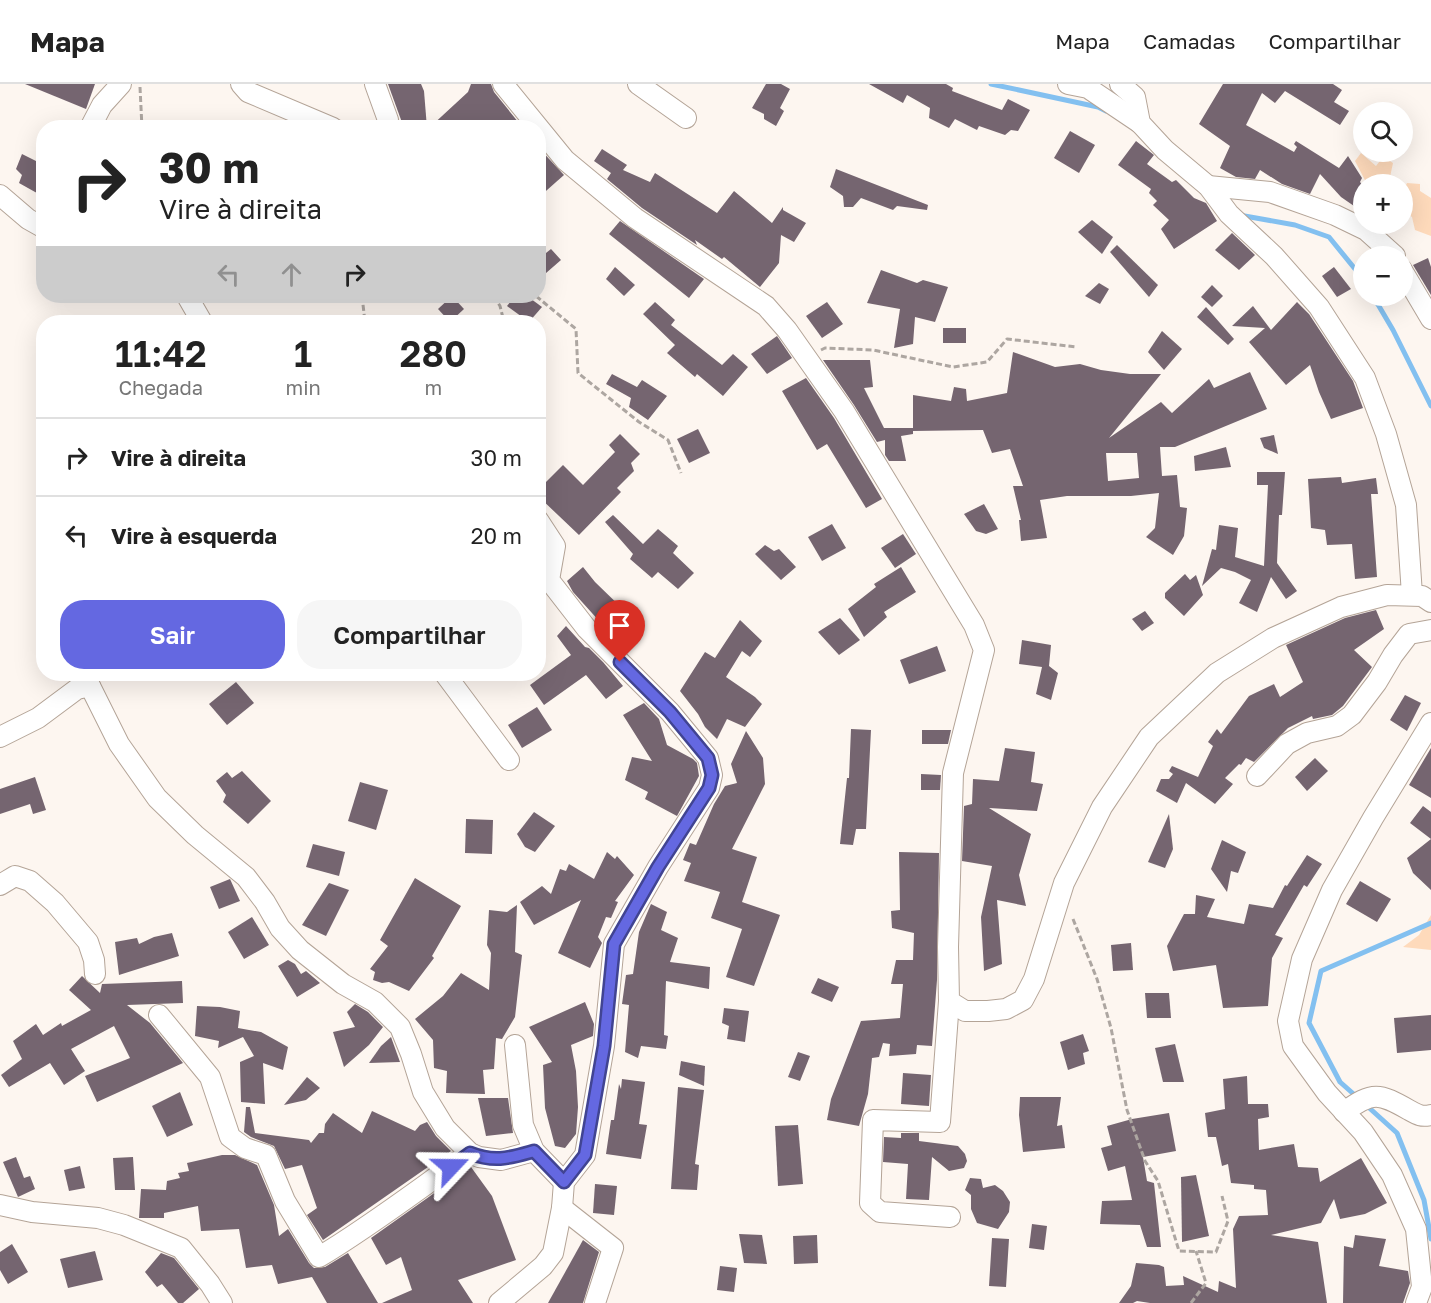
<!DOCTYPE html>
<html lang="pt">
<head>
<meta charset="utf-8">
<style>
  :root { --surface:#fff; --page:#f6f6f6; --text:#222; --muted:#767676; --line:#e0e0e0; --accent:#6468e1 }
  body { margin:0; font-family:"Golos Text",sans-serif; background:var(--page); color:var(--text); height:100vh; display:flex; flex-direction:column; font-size:22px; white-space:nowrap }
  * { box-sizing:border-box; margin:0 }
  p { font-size:20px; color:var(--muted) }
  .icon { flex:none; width:33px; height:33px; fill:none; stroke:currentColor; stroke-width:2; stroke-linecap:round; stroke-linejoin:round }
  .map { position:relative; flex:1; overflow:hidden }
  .panel { position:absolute; left:36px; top:231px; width:510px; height:366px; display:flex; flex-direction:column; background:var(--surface); border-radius:24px; box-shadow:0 6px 24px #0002 }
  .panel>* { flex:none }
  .banner { position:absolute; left:36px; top:36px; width:510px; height:183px; border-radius:24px; box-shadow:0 6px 24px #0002; background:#fff; color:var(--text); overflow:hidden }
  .fabs { position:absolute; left:1353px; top:18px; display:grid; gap:12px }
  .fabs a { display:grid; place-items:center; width:60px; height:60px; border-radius:50%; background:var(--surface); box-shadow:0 6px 24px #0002; font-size:30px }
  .pin { position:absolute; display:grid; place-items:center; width:51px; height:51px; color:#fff; margin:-62px -26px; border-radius:50% 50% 50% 0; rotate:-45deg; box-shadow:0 0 6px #0007 }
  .pin .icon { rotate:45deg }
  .me { position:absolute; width:66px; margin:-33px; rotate:67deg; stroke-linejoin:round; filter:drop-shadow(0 0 4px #0008) }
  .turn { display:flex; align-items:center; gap:21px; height:126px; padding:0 24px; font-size:27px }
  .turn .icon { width:78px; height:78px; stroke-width:2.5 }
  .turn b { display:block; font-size:42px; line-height:51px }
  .lanes { display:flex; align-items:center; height:57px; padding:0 24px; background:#0003; justify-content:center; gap:30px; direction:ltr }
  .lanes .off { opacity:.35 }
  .eta { display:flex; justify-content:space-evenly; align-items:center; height:102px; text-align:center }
  .eta b { font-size:36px; font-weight:600; line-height:42px }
  .primary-button { display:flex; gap:12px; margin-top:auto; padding:12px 24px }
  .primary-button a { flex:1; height:69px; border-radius:24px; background:var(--accent); color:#fff; font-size:24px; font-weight:600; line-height:69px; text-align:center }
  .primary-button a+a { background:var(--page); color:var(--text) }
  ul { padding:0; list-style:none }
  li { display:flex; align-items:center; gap:18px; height:78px; padding:0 24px; border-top:2px solid var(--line) }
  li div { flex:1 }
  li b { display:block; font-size:22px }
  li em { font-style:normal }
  header { display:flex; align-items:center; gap:36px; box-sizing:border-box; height:84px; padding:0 30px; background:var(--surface); border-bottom:2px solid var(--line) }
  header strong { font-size:28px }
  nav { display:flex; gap:33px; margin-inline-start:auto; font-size:21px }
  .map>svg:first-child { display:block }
  .green { fill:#fedabb }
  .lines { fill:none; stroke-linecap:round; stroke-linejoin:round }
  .stream { stroke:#83c0f0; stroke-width:5 }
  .building { fill:#756570; fill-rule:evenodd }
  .minor-casing { stroke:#b4a497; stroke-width:22 }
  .path { stroke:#ada6a1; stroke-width:3; stroke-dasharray:6 3; stroke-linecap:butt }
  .minor { stroke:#fff; stroke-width:20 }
  .route-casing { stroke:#414492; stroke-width:15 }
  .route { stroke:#6468e1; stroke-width:10 }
</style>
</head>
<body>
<header>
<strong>Mapa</strong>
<nav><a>Mapa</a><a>Camadas</a><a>Compartilhar</a></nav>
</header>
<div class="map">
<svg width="1431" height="1219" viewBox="0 0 1431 1219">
  <rect width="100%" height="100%" fill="#fdf6f0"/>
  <!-- green -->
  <g class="green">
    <polygon points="1361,69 1376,82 1383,73 1393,79 1390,93 1379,98 1378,100 1367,100 1355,77"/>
    <polygon points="1407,99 1420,100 1420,107 1431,114 1431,152 1415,146 1412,133 1403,126 1403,108"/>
    <polygon points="1431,831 1431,866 1403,863 1419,851"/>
  </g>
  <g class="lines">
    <!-- stream -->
    <g class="stream">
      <polyline points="991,0 1098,23 1106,27"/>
      <polyline points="1239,131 1295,141 1329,153 1364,196"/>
      <polyline points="1373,212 1393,246 1431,322"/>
      <polyline points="1357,1013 1340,998 1309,939 1321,887 1431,839"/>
      <polyline points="1366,1021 1397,1049 1424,1116 1431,1155"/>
    </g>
  </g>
  <!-- building -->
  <g class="building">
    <polygon points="25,0 95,0 86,25"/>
    <polygon points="388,0 421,0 424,7 427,44 404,44"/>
    <polygon points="471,0 491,0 494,8 523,44 429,44 468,8"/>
    <polygon points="766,0 781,0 790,5 780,24 784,27 776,42 764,35 764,30 752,24"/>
    <polygon points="869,0 946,0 953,4 952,7 1002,26 1008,15 1030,26 1018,47 1011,46 1005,51 979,42 977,46 955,35 949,44 929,34 930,24 907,11 903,19"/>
    <polygon points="1223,0 1333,0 1342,6 1334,18 1349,27 1340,41 1285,7 1275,19 1262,9 1246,41 1294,68 1297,63 1294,60 1296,57 1339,84 1348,72 1362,94 1360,98 1364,103 1364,113 1354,122 1341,113 1320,90 1310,110 1282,100 1260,86 1255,95 1236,93 1220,84 1230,62 1199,40"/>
    <polygon points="1070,47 1095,61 1079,89 1054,74"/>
    <polygon points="1136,57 1154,71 1147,80 1172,98 1176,96 1194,114 1206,119 1217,137 1174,165 1161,145 1169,136 1153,121 1157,117 1149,109 1151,105 1118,81"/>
    <polygon points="538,63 564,91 538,114"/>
    <polygon points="602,65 627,81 623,86 650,98 655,89 717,129 734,107 772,139 783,123 783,126 806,139 794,158 781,151 779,179 760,203 724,173 722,175 695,156 697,161 642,124 607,95 611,89 594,77"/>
    <polygon points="22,70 44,81 44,113 19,99 22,91 16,85"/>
    <polygon points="836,85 928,121 927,126 897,122 893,126 861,114 853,123 844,123 843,112 830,103"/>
    <polygon points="1092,136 1113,153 1102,170 1078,148"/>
    <polygon points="620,137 704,195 689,214 609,150"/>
    <polygon points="1232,149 1255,171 1239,186 1215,166"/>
    <polygon points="1117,161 1158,201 1149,213 1110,168"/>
    <polygon points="538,162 546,169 551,165 561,176 538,196"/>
    <polygon points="1428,174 1431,183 1431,211 1413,181"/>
    <polygon points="615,183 635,201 624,212 606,195"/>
    <polygon points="1334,183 1351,205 1337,213 1322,192"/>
    <polygon points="881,186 917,199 923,196 948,203 935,238 915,233 913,260 894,264 900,225 867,219"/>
    <polygon points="1099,199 1109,205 1100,220 1085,212"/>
    <polygon points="1212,201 1223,212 1212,223 1201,213"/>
    <polygon points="452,212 464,225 450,238 438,225"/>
    <polygon points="515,212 527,212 542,223 529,238 507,222"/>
    <polygon points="655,218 675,236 671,241 722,281 733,270 748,283 723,312 697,290 695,293 667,269 675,261 643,230"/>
    <polygon points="827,218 843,240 822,254 806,232"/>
    <polygon points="1297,218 1309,230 1353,297 1363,324 1331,335 1319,308 1310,281 1286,301 1249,258 1265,244 1232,242 1253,222 1271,246"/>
    <polygon points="1206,223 1234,255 1228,261 1197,233"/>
    <rect x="943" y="244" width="23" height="15"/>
    <polygon points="1162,247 1182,265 1164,286 1148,268"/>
    <polygon points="777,252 792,274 767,290 751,270"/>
    <path d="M 1013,268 L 1055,283 L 1080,280 L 1101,286 L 1130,290 L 1161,290 L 1109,354 L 1161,318 L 1172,329 L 1209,295 L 1214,304 L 1250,288 L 1267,325 L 1175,363 L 1160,363 L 1162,392 L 1177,391 L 1180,423 L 1187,424 L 1184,452 L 1173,471 L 1146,453 L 1155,444 L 1159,409 L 1131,412 L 1067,412 L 1040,416 L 1047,454 L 1021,457 L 1019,436 L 1021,436 L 1013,402 L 1023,402 L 1010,365 L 992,369 L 983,346 L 913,347 L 913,350 L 901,352 L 906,377 L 889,377 L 885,371 L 885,356 L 877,358 L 854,321 L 823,276 L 870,276 L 873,303 L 864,304 L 884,344 L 913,344 L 913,311 L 951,317 L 954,303 L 966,305 L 967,317 L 1007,309 ZM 1106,369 L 1137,369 L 1139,394 L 1108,397 Z"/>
    <polygon points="612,290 637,303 642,296 667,312 648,336 629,323 631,314 606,300"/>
    <polygon points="806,294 834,334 882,415 866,424 827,360 817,366 782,307"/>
    <polygon points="698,345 710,369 689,379 677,355"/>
    <polygon points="620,350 640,370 631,379 634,387 617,404 621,408 579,451 538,412 538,406 563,381 583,401 615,368 609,361"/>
    <polygon points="1274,351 1278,370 1264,364 1260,354"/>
    <polygon points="1226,363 1231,383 1195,387 1194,372"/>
    <polygon points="1257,388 1285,388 1282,431 1279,431 1277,479 1297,507 1286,515 1271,493 1257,528 1239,519 1251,496 1235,488 1221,484 1202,502 1212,465 1216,466 1219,441 1238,444 1235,473 1264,482 1268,401 1257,401"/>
    <polygon points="1341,393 1342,399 1376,394 1378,410 1371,410 1377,493 1355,495 1352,460 1327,461 1325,446 1311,444 1308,395"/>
    <polygon points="984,420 998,445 986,450 976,447 964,430"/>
    <polygon points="613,431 643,460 658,445 678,462 673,469 694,489 678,505 658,488 652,494 630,475 633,470 605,438"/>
    <polygon points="832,440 846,464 822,477 808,453"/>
    <polygon points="903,450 916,470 895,484 881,464"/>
    <polygon points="765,461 774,467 779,465 796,483 781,496 755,470"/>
    <polygon points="583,483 595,498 628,530 610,549 573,508 567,497"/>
    <polygon points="901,483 916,508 884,528 887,533 864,553 848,525 876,503 874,500"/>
    <polygon points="1185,490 1190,496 1196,491 1203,511 1184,532 1165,514 1165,509"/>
    <polygon points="1376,526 1384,545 1354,566 1372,583 1343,622 1332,631 1313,635 1312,632 1288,644 1254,678 1246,674 1241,681 1239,680 1225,694 1233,700 1215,720 1186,699 1177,719 1156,707 1161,695 1169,695 1173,690 1169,687 1172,682 1198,693 1213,662 1208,658 1217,645 1221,650 1249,612 1274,600 1280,613 1303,598 1286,561 1345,534"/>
    <polygon points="1145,527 1154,539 1142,547 1132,535"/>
    <polygon points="840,534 860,556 839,571 818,548"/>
    <polygon points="740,536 762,557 750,573 742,567 726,593 755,613 762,620 745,643 727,635 717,655 705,643 698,630 680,607 705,568 715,574"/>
    <polygon points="566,542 585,563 589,564 603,578 623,602 606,615 586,591 544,621 530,601 571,571 557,552"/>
    <polygon points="1022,556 1051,561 1049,582 1058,589 1051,616 1036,610 1042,583 1019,580"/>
    <polygon points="937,562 946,587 909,600 900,576"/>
    <polygon points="236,598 254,619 227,641 209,620"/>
    <polygon points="1405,611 1421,619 1407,647 1390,636"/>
    <polygon points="644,619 659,635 667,661 693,675 697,679 699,692 677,732 645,715 648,708 625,696 632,673 652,677 623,631"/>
    <polygon points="537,623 552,646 522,664 508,641"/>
    <polygon points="851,645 871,646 866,745 856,745 853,761 840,760 847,694 849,694"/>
    <polygon points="922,646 951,646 948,660 922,660"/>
    <polygon points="746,647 763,674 765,700 732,765 757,773 742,818 780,831 754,902 726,893 742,845 711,834 720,808 684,797 691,779 683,776 690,759 696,761 714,720 725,702 737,699 731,680"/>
    <polygon points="1005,664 1035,668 1031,698 1043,700 1037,727 989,724 1031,750 1019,791 1026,822 997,816 1002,880 984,887 981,833 992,782 962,777 964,722 972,720 973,695 999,697"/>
    <polygon points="1431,664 1431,714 1409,701"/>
    <polygon points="1315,674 1328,687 1307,707 1295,693"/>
    <polygon points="242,687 271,717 248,740 223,718 226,711 216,697 227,688 232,694"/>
    <polygon points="921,690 941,691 940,706 921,706"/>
    <polygon points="35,693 46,726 33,730 30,720 0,730 0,705"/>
    <polygon points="360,698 388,706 376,746 348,737"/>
    <polygon points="1423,722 1431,728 1431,806 1413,789 1407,774 1431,755 1410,739"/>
    <polygon points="534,728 555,742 535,768 525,763 517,750"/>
    <polygon points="1169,730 1173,765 1165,784 1148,778"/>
    <polygon points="466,735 493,736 492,770 465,769"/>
    <polygon points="1222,756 1246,768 1238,789 1231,787 1227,808 1211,785"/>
    <polygon points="313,760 345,768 339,792 306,783"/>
    <polygon points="607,768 615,775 617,772 634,791 615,817 618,818 611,834 606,833 598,853 602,859 590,884 558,869 581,816 534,841 520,818 542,802 551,810 560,785 566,787 569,780 594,795"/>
    <polygon points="899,768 939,769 937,896 932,962 917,961 916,970 889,972 890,960 883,959 879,973 872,974 868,1010 859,1042 827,1036 831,1015 861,937 900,934 903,900 891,900 896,876 913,876 914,849 892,844 891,827 900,826"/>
    <polygon points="1307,771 1322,780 1307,803 1304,801 1275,851 1283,854 1272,874 1268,922 1223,924 1216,881 1173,887 1167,862 1184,830 1195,830 1196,811 1215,815 1207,833 1244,840 1249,820 1273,824 1285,801 1287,802"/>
    <polygon points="415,794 461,822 432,872 434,874 409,907 389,898 382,899 373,896 375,888 370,885 388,862 380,856"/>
    <polygon points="230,795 240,817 219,825 210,803"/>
    <polygon points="1360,797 1391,815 1377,838 1346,820"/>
    <polygon points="329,799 349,806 326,852 302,841"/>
    <polygon points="651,820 667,828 661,846 678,854 670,878 710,883 709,905 666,897 664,951 668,952 666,965 641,962 638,974 625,968 629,921 622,920 626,891 633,890 639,848"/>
    <polygon points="517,821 515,868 522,871 515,933 502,955 496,954 494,985 483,986 485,1010 446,1009 447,987 434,984 433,956 415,935 443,912 461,889 489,906 491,869 487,861 489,826 507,828"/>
    <polygon points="252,833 269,861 244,875 228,848"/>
    <polygon points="172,849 179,872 119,891 115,858 137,854 139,860 154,853"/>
    <polygon points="1131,859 1133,886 1113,887 1111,861"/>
    <polygon points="288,876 295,880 301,890 306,887 320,899 297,913 278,882"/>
    <polygon points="82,892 100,909 102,900 182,897 183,919 127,921 150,939 183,979 97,1018 85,992 130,974 114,942 71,965 85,987 64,1001 50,979 9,1003 1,991 22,975 13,957 36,940 43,951 61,939 62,942 91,926 69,906"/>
    <polygon points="818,894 839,903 832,918 811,909"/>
    <polygon points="1145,909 1169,909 1171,934 1147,934"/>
    <polygon points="585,918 594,940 593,952 571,961 576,987 578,1023 576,1050 565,1064 555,1062 545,1024 543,981 552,978 529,943"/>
    <polygon points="355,920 368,928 383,943 369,961 344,983 333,948 355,943 347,928"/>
    <polygon points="197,922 220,923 240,927 238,944 261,948 288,963 283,986 263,979 265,1020 241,1018 240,978 254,972 243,953 218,964 219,957 195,952"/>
    <polygon points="724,924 749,927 745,958 727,955 729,942 722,939"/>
    <polygon points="1431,931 1431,966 1397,969 1394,934"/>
    <polygon points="1083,950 1089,967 1083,969 1085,980 1068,986 1060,958"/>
    <polygon points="391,953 400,978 369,979 381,962"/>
    <polygon points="1175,960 1184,998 1163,998 1155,964"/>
    <polygon points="798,968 810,972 800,997 788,993"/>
    <polygon points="681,977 705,982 704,1002 679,991"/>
    <polygon points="903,989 931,991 929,1022 901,1020"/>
    <polygon points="1247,992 1248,1020 1268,1020 1269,1033 1258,1035 1259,1066 1294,1060 1298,1083 1318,1084 1320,1098 1361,1074 1387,1119 1365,1130 1340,1135 1334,1115 1321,1139 1271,1151 1318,1158 1327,1219 1150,1219 1137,1217 1133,1219 1119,1219 1131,1202 1136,1179 1159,1181 1164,1183 1166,1202 1184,1201 1183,1192 1218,1208 1219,1197 1236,1204 1233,1145 1239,1132 1268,1131 1266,1106 1254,1105 1254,1101 1231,1099 1228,1080 1222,1082 1216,1053 1208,1053 1205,1029 1225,1025 1223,995"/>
    <polygon points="307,993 320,1004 306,1016 284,1021"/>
    <polygon points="622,995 645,998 639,1040 647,1041 641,1075 606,1070 611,1036 614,1036 619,1000 621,1005"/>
    <polygon points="678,1003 704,1006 695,1080 699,1081 697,1106 671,1105"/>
    <polygon points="180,1008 193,1041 167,1053 152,1022"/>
    <polygon points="1020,1013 1061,1013 1057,1042 1062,1041 1065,1064 1023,1068 1019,1031"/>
    <polygon points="478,1014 508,1014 513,1049 486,1052"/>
    <polygon points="246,1023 250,1023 255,1049 309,1056 311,1059 319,1049 324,1049 325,1040 333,1029 362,1049 372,1027 415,1047 420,1041 427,1038 436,1052 451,1067 323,1156 307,1131 317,1124 302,1081 285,1085 274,1062 251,1053 244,1048"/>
    <polygon points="1169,1029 1176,1067 1143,1073 1147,1097 1154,1099 1161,1163 1147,1163 1140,1141 1100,1140 1102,1117 1132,1116 1125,1082 1108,1087 1101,1064 1112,1061 1107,1042 1132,1035"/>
    <polygon points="798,1041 803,1100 778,1102 775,1042"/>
    <polygon points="901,1049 919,1049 919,1057 958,1062 965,1070 967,1077 964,1084 949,1087 932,1073 929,1116 906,1115 908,1080 883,1078 884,1053 901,1054"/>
    <polygon points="222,1071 235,1071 257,1081 274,1121 279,1152 288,1145 309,1179 314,1184 325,1183 348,1169 378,1219 327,1219 312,1193 278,1200 272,1181 246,1184 239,1145 201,1147 198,1122 164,1129 164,1134 139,1134 141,1105 166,1106 167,1097 180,1094 178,1089 189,1087 187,1079"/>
    <polygon points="16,1073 24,1094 30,1092 35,1105 18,1113 3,1078"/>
    <polygon points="133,1073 135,1106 115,1106 113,1074"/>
    <polygon points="80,1082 85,1104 69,1107 64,1086"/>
    <polygon points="471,1083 492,1112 516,1176 458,1196 473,1219 382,1219 412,1206 401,1173 386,1181 371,1154"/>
    <polygon points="1196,1091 1209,1152 1182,1158 1181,1093"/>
    <polygon points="970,1094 981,1095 983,1104 995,1101 1003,1107 1010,1118 1009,1128 998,1145 977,1139 971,1125 971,1111 965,1106"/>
    <polygon points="595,1100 617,1102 614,1131 593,1129"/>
    <polygon points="1032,1140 1047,1142 1044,1166 1029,1164"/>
    <polygon points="739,1150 762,1151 767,1180 744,1179"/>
    <polygon points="817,1151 818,1179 794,1180 793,1152"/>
    <polygon points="1355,1151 1386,1155 1379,1182 1408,1187 1410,1199 1403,1219 1343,1219 1344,1162 1353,1164"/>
    <polygon points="992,1154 1009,1155 1006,1203 989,1202"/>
    <polygon points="583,1156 599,1168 583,1219 548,1219"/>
    <polygon points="12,1160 28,1188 8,1200 0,1186 0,1168"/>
    <polygon points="95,1167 103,1196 68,1204 60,1175"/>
    <polygon points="161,1169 174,1174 199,1205 183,1219 178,1219 162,1200 157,1203 145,1188"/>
    <polygon points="720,1182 737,1184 734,1208 717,1206"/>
  </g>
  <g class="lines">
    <!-- minor casing -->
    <g class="minor-casing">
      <g id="minor">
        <polyline points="241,0 248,8 333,44"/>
        <polyline points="375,0 388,36 387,44"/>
        <polyline points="503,0 565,76 635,134 766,222 787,246 844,327 974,541 984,566 953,689 948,863 949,917 965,927 988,927 1006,925 1023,916 1034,895 1064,799 1102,723 1149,653 1217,589 1273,554 1341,523 1387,511 1422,512 1431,518"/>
        <polyline points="638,0 686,34"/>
        <polyline points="1068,0 1088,4 1140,39"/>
        <polyline points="1120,0 1135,13 1140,39 1165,66 1208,102 1229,130 1274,172 1319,223 1365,294 1386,350 1406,421 1412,511"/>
        <polyline points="90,44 102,21 121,0"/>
        <polyline points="1208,102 1270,108 1335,131 1366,146 1395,172"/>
        <polyline points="0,111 28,135 44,144"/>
        <polyline points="1402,186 1431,235"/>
        <polyline points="187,212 202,238"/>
        <polyline points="84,590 119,660 157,714 195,751 246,793 265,818 280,844 300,866 343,900 375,918 400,943 411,970 423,1008 445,1044 470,1069 479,1073 501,1076 534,1067"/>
        <polyline points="445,590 509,676"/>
        <polyline points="0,653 38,634 77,605 90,602"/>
        <polyline points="1257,692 1287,660 1307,649 1337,642 1352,631 1377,598 1393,571 1409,550 1431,546"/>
        <polyline points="0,801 15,792 30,797 55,819 88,858 94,876 95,890"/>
        <polyline points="949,917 940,1038 873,1036 870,1119 880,1128 950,1133"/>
        <path d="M 159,931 L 210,993 L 230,1053 L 245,1064 L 266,1071 L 285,1117 L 319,1173 C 371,1142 420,1104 470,1069"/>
        <polyline points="515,961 523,1041 534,1067 564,1098"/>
        <path d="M 1344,1028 C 1373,1007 1379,1009 1409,1026 C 1418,1031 1421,1033 1431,1031"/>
        <polyline points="0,1121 32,1128 98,1134 124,1141 181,1164 210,1200 222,1219"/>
        <polyline points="562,1124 613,1164 595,1219"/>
        <polyline points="499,1219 543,1182 553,1169 562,1124 564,1098 585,1071 604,962 614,860 658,783 709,704 712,691 708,674 670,628 587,545 549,496 555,462 538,436"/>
        <polyline points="1416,1219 1422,1203 1416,1145 1392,1091 1363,1048 1327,1009 1293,962 1288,937 1302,875 1332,806 1373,734 1431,639"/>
      </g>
    </g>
    <!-- path -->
    <g class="path">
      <polyline points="140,3 142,44"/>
      <polyline points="362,212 365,238"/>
      <polyline points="494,212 500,222 504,238"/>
      <polyline points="536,212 576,245 578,289 639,338 668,356 681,389"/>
      <polyline points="821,266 825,264 873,266 953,283 987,278 1007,255 1077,263"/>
      <polyline points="1073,835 1097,895 1111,944 1127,1026 1145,1077 1158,1097 1179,1167 1216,1168 1228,1137 1222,1112"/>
      <polyline points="1191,1219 1206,1199 1196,1167"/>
    </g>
    <!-- minor -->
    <use href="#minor" class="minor"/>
  </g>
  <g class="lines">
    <!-- route casing -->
    <g class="route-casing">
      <path id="route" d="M 451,1083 L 470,1069 C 495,1079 509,1074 534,1067 L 564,1098 L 585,1071 L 604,962 L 614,860 L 658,783 L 709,704 L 712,691 L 708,674 L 670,628 L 620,578"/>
    </g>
    <!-- route -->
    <use href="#route" class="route"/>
  </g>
</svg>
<div class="fabs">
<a><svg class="icon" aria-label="search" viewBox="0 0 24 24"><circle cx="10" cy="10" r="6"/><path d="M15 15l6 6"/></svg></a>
<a>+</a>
<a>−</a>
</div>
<div class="pin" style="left:620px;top:578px;background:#d93025"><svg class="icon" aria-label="arrive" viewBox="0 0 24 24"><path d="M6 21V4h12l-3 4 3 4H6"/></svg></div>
<svg class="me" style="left:451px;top:1083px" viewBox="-20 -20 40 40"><path d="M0-17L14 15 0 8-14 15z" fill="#6468e1" stroke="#fff" stroke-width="4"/></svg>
<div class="banner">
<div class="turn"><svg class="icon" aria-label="right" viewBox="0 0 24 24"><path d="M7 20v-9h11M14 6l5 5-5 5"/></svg><div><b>30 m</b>Vire à direita</div></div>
<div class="lanes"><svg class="icon off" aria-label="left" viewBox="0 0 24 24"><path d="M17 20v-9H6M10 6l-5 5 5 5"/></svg><svg class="icon off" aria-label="ahead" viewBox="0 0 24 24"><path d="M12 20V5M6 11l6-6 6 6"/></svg><svg class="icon" aria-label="right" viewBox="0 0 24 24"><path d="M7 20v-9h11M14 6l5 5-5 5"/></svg></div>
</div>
<section class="panel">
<div class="eta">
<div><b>11:42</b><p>Chegada</p></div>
<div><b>1</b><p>min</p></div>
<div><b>280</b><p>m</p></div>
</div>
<ul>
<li><svg class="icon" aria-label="right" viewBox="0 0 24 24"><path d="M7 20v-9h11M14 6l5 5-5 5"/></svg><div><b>Vire à direita</b></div><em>30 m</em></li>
<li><svg class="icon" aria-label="left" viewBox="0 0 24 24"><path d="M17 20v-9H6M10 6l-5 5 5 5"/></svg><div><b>Vire à esquerda</b></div><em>20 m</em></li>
</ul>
<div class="primary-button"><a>Sair</a><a>Compartilhar</a></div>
</section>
</div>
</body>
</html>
